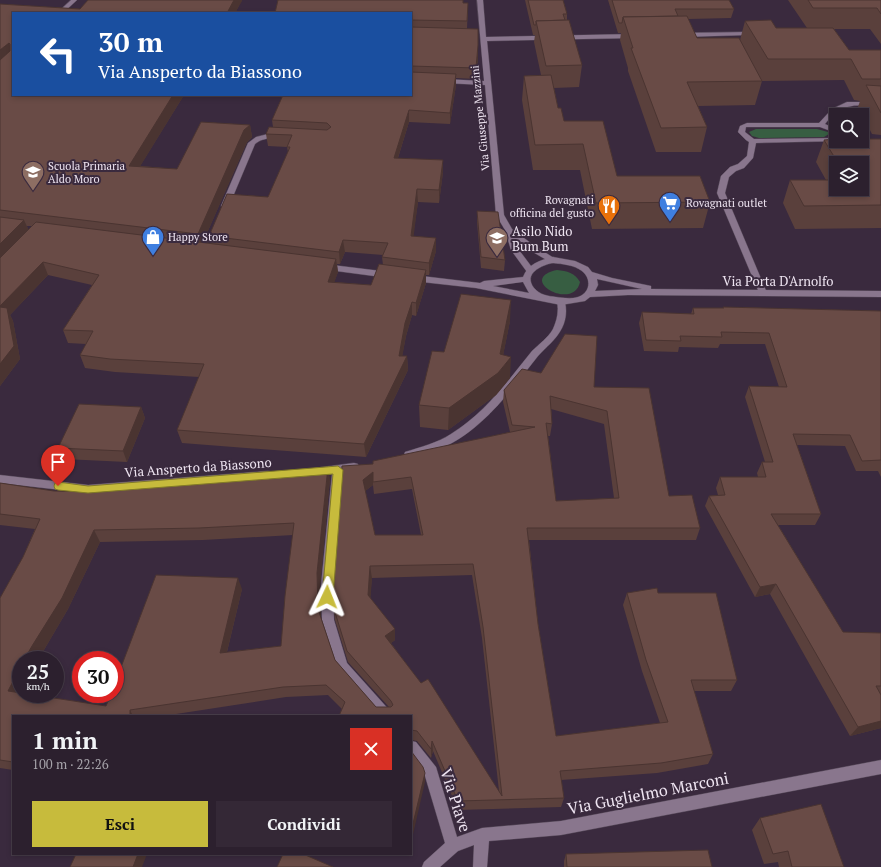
<!DOCTYPE html>
<html lang="it">
<head>
<meta charset="utf-8">
<style>
  :root { --surface:#2c202e; --page:#342836; --text:#f1f3f6; --muted:#a6a3aa; --line:#483e4a; --accent:#c7bb3c }
  body { margin:0; font-family:"PT Serif",serif; background:var(--page); color:var(--text); height:100vh; display:flex; flex-direction:column; font-size:15px; white-space:nowrap }
  * { box-sizing:border-box; margin:0 }
  p { font-size:13px; color:var(--muted) }
  .icon { flex:none; width:22px; height:22px; fill:none; stroke:currentColor; stroke-width:2; stroke-linecap:round; stroke-linejoin:round }
  .map { position:relative; flex:1; overflow:hidden }
  .details { position:absolute; left:12px; top:715px; width:400px; height:140px; display:flex; flex-direction:column; background:var(--surface); border-radius:0px; box-shadow:0 2px 6px #0003,0 0 0 1px var(--line) }
  .details>* { flex:none }
  .guide { position:absolute; left:12px; top:12px; width:400px; height:84px; border-radius:0px; box-shadow:0 2px 6px #0003,0 0 0 1px var(--line); background:#1a4fa0; color:#fff; overflow:hidden }
  .buttons { position:absolute; left:829px; top:108px; display:grid; gap:8px }
  .buttons a { display:grid; place-items:center; width:40px; height:40px; border-radius:0px; background:var(--surface); box-shadow:0 2px 6px #0003,0 0 0 1px var(--line); font-size:20px }
  .speed { position:absolute; left:12px; top:651px; display:flex; gap:8px; font-size:20px; font-weight:700; text-align:center }
  .speed>* { display:grid; place-content:center; width:52px; height:52px; border-radius:50%; background:var(--surface); box-shadow:0 2px 6px #0003,0 0 0 1px var(--line); line-height:1 }
  .speed small { font-size:10px; font-weight:400 }
  .speed .limit { border:6px solid #d22; background:#fff; color:#111 }
  .pin { position:absolute; display:grid; place-items:center; width:34px; height:34px; color:#fff; margin:-41px -17px; border-radius:50% 50% 50% 0; rotate:-45deg; box-shadow:0 0 4px #0007 }
  .pin .icon { rotate:45deg }
  .me { position:absolute; width:44px; margin:-22px; rotate:2deg; stroke-linejoin:round; filter:drop-shadow(0 0 3px #0008) }
  .turn { display:flex; align-items:center; gap:14px; height:84px; padding:0 20px; font-size:18px }
  .turn .icon { width:52px; height:52px; stroke-width:2.5 }
  .turn b { display:block; font-size:28px; line-height:34px }
  .round { display:grid; place-items:center; flex:none; width:42px; height:42px; border-radius:0px; background:var(--page) }
  .summary { display:flex; align-items:center; justify-content:space-between; height:68px; padding:0 20px }
  h1 { font-size:24px; font-weight:600; line-height:30px }
  .primary-button { display:flex; gap:8px; margin-top:auto; padding:8px 20px }
  .primary-button a { flex:1; height:46px; border-radius:0px; background:var(--accent); color:#111; font-size:16px; font-weight:600; line-height:46px; text-align:center }
  .primary-button a+a { background:var(--page); color:var(--text) }
  .map>svg:first-child { display:block }
  .green { fill:#375e42 }
  .lines { fill:none; stroke-linecap:round; stroke-linejoin:round }
  .lane-casing { stroke:#564959; stroke-width:1 }
  .street-casing { stroke:#564959; stroke-width:1 }
  .secondary-casing { stroke:#564959; stroke-width:1 }
  .lane { fill:#89768d; fill-rule:evenodd }
  .street { fill:#89768d; fill-rule:evenodd }
  .secondary { fill:#89768d; fill-rule:evenodd }
  .wall { fill:#5a403c; fill-rule:evenodd }
  .shaded-wall { fill:#4a3431 }
  .building { fill:#694b46; stroke:#4a3431; fill-rule:evenodd }
  .route { fill:#c7bb3c; stroke:#817a27 }
  .labels { text-anchor:middle; dominant-baseline:central; stroke-width:4; stroke-linejoin:round; paint-order:stroke }
  .far-street-label { font-size:11px; fill:#eee4f1; stroke:#3a2a3e }
  .far-poi-label { font-size:11px; fill:#eee4f1; stroke:#3a2a3e; text-anchor:start }
  .poi-label { font-size:13px; fill:#eee4f1; stroke:#3a2a3e; text-anchor:start }
  .street-label { font-size:13px; fill:#eee4f1; stroke:#3a2a3e }
  .near-street-label { font-size:16px; fill:#eee4f1; stroke:#3a2a3e }
</style>
</head>
<body>
<div class="map">
<svg width="881" height="867" viewBox="0 0 881 867">
  <rect width="100%" height="100%" fill="#3a2a3e"/>
  <!-- green -->
  <g class="green">
    <polygon points="756,129 817,129 828,132 829,134 824,137 759,138 752,136 749,132"/>
    <path d="M 557,270 C 567,271 575,273 580,282 C 574,312 515,279 557,270 Z"/>
  </g>
  <g class="lines">
    <!-- lane casing -->
    <g class="lane-casing">
      <path id="lane" d="M 268,134 L 279,134 L 282,136 C 275,141 266,135 255,144 L 229,206 L 228,208 L 222,208 L 221,206 L 248,143 L 256,137 Z"/>
    </g>
    <!-- street casing -->
    <g class="street-casing">
      <g id="street">
        <polygon points="71,0 77,0 63,13 57,13"/>
        <polygon points="477,0 483,0 486,37 634,34 637,36 634,38 487,41 504,215 512,229 532,244 557,260 553,263 550,262 526,248 516,239 519,250 534,270 530,273 527,272 511,250 505,230 496,215 485,85 443,83 440,81 443,79 484,81"/>
        <polygon points="746,32 748,33 748,35 682,37 679,35 682,33"/>
        <path d="M 847,102 L 881,102 L 881,106 C 856,105 842,102 825,124 L 836,129 L 836,133 L 820,127 L 746,127 L 745,132 L 754,139 L 836,138 L 836,141 L 839,141 L 756,143 L 753,158 L 744,168 L 736,171 L 729,177 L 725,193 L 767,293 L 766,295 L 760,295 L 717,193 L 721,176 L 730,167 L 738,164 L 747,156 L 749,142 L 746,140 L 738,132 L 740,126 L 747,123 L 819,123 L 832,109 Z"/>
        <path d="M 561,299 L 565,302 C 567,311 566,320 562,328 C 556,340 546,347 538,356 C 507,395 478,437 429,453 C 422,455 412,460 405,458 L 404,455 L 405,452 C 421,447 437,443 451,434 C 485,413 507,382 532,351 C 539,344 548,338 553,329 C 557,320 559,311 557,302 Z"/>
        <polygon points="354,463 358,464 359,467 358,470 343,472 333,585 334,620 347,663 391,712 392,716 378,716 338,670 322,620 321,585 332,474 316,476 312,475 311,472 312,469 316,468"/>
        <polygon points="269,471 273,472 274,475 273,478 269,479 88,493 0,483 0,475 88,485"/>
        <polygon points="411,741 416,742 436,767 457,837 482,828 561,821 881,760 881,774 561,835 489,841 487,867 473,867 474,845 458,851 440,867 422,867 424,862 445,843 425,776 411,757"/>
      </g>
    </g>
    <!-- secondary casing -->
    <g class="secondary-casing">
      <g id="secondary">
        <path d="M 553,257 L 575,261 L 588,267 L 592,272 L 612,278 L 651,286 L 651,289 L 881,291 L 881,297 L 628,295 L 590,297 L 585,301 L 561,305 L 476,288 L 413,281 L 409,278 L 413,275 L 480,283 L 484,281 L 523,277 C 528,264 540,260 553,257 ZM 553,263 C 563,264 574,265 582,271 C 592,279 590,293 578,297 C 571,299 564,298 556,297 C 548,296 540,295 534,288 C 523,274 541,265 553,263 ZM 597,279 L 642,289 L 595,291 L 598,285 ZM 523,282 L 529,293 L 493,286 Z"/>
        <polygon points="324,264 389,272 393,275 389,278 321,269 320,267 321,265"/>
      </g>
    </g>
    <!-- lane -->
    <use href="#lane" class="lane"/>
    <!-- street -->
    <use href="#street" class="street"/>
    <!-- secondary -->
    <use href="#secondary" class="secondary"/>
  </g>
  <!-- wall -->
  <g class="wall">
    <path d="M 88,0 L 242,0 L 235,13 L 13,13 L 13,95 L 184,95 L 140,166 L 177,169 L 201,122 L 250,125 L 252,137 L 247,142 L 203,242 L 210,243 L 209,236 L 227,194 L 268,197 L 288,152 L 287,147 L 268,146 L 266,134 L 269,127 L 273,127 L 272,120 L 283,95 L 411,95 L 411,13 L 275,13 L 278,0 L 463,0 L 463,3 L 468,3 L 467,29 L 478,29 L 478,57 L 476,79 L 456,78 L 456,85 L 450,124 L 409,122 L 398,158 L 443,160 L 443,172 L 439,203 L 418,202 L 413,236 L 436,238 L 436,251 L 429,275 L 426,275 L 426,283 L 416,316 L 412,315 L 406,336 L 402,356 L 407,356 L 408,370 L 366,457 L 182,443 L 177,430 L 199,377 L 115,372 L 85,368 L 80,355 L 86,344 L 68,343 L 63,330 L 92,285 L 48,275 L 10,315 L 13,321 L 20,359 L 0,386 L 0,4 L 80,9 ZM 27,226 L 32,226 L 28,230 ZM 345,252 L 383,255 L 382,257 L 383,265 L 379,264 L 371,285 L 334,282 L 338,272 L 337,264 L 340,264 Z"/>
    <polygon points="514,0 563,0 567,14 567,20 582,65 579,87 554,88 558,108 564,121 617,176 710,202 703,228 592,229 580,170 533,170 522,100 524,76 541,75 534,42 535,35 533,35 525,0"/>
    <polygon points="608,0 729,0 734,9 731,18 688,19 697,38 740,40 745,21 776,28 807,28 788,0 881,0 881,44 870,29 834,29 849,50 881,50 881,135 872,134 858,107 860,101 854,100 844,80 762,81 755,105 698,106 707,127 701,152 656,152 628,71 628,68 620,40 621,33 618,33"/>
    <path d="M 881,139 L 881,228 L 795,229 L 783,203 L 790,180 L 826,180 L 816,162 L 824,140 ZM 836,163 L 862,163 L 862,189 L 836,189 Z"/>
    <polygon points="477,211 505,260 504,271 481,268 477,222"/>
    <polygon points="723,307 881,311 881,477 878,471 856,471 845,446 797,445 821,514 815,525 778,525 843,632 881,633 881,728 850,736 770,594 755,597 705,506 709,496 718,495 716,488 720,477 758,477 757,473 762,462 765,462 745,397 749,386 779,387 765,344 720,344 718,348 679,347 678,352 644,351 639,323 642,312 691,314 693,308 723,308"/>
    <polygon points="510,321 503,355 510,378 496,395 448,430 420,427 419,405 444,352"/>
    <path d="M 594,387 L 669,496 L 700,528 L 696,540 L 529,540 L 538,624 L 556,736 L 660,723 L 642,671 L 623,605 L 627,593 L 658,593 L 737,680 L 731,691 L 694,691 L 713,754 L 708,764 L 657,773 L 561,780 L 564,798 L 561,807 L 458,810 L 433,751 L 431,758 L 417,741 L 411,740 L 411,716 L 342,709 L 328,695 L 286,697 L 163,716 L 13,716 L 13,770 L 0,768 L 0,598 L 23,557 L 35,529 L 0,525 L 0,483 L 54,491 L 97,492 L 330,479 L 320,585 L 320,616 L 335,660 L 376,707 L 389,707 L 348,662 L 335,620 L 334,609 L 333,574 L 373,464 L 510,432 L 503,402 L 504,390 ZM 551,409 L 604,424 L 614,498 L 556,501 L 548,436 L 550,436 L 552,424 ZM 373,485 L 374,494 L 412,489 L 421,535 L 375,535 L 365,491 ZM 293,535 L 281,646 L 227,652 L 242,589 L 106,706 L 20,693 L 21,660 L 38,660 L 68,609 L 100,542 L 203,540 ZM 472,575 L 482,638 L 499,791 L 391,643 L 395,640 L 370,597 L 372,578 Z"/>
    <polygon points="141,407 145,418 127,462 64,459 58,448"/>
    <polygon points="760,818 844,867 779,867 778,862 764,864 752,830"/>
    <polygon points="566,854 712,867 564,867 564,861"/>
  </g>
  <!-- shaded-wall -->
  <g class="shaded-wall">
    <polygon points="234,0 242,0 242,1 235,13 227,13"/>
    <polygon points="9,43 13,55 0,66 0,50"/>
    <polygon points="478,45 478,57 476,79 476,68"/>
    <polygon points="456,74 456,85 450,124 450,113"/>
    <polygon points="173,95 184,95 133,178 129,166"/>
    <polygon points="409,110 409,122 394,170 394,158"/>
    <polygon points="250,125 252,137 247,142 201,247 198,234 244,130"/>
    <polygon points="443,160 443,172 439,203 439,190"/>
    <polygon points="417,189 418,202 412,249 411,236"/>
    <polygon points="24,220 30,233 0,263 0,244"/>
    <polygon points="436,238 436,251 429,275 429,263"/>
    <polygon points="343,240 345,252 340,264 339,252"/>
    <polygon points="336,259 338,272 330,295 328,282"/>
    <polygon points="43,262 48,275 10,315 13,321 20,359 0,386 0,306"/>
    <polygon points="426,270 426,283 416,316 416,303"/>
    <polygon points="511,300 510,321 500,371 511,357 510,378 496,395 448,430 449,408 500,354"/>
    <polygon points="412,302 412,315 406,336 400,369 399,356 405,323"/>
    <polygon points="407,356 408,370 366,457 364,444"/>
    <polygon points="141,407 145,418 127,462 123,451"/>
    <polygon points="328,467 330,479 320,585 321,620 318,609 317,573"/>
    <polygon points="373,472 373,485 364,492 363,480"/>
    <polygon points="94,530 100,542 68,609 38,660 24,660"/>
    <polygon points="370,566 372,578 370,606 368,595"/>
    <polygon points="238,578 242,589 224,664 220,653"/>
    <polygon points="776,584 770,594 755,597 760,587"/>
    <polygon points="395,629 395,640 386,647 385,636"/>
    <polygon points="21,666 21,692 16,701 8,691"/>
    <polygon points="130,710 133,716 130,716"/>
    <polygon points="881,721 881,728 850,736 858,727"/>
    <polygon points="432,741 433,751 431,758 431,749"/>
    <polygon points="425,773 425,782 411,843 411,832"/>
    <polygon points="138,854 147,854 142,867 133,867"/>
  </g>
  <!-- building -->
  <g class="building">
    <polygon points="88,0 234,0 227,13 13,13 13,95 173,95 129,166 177,169 201,122 250,125 244,130 198,234 0,210 0,60 10,51 10,44 9,43 0,50 0,4 80,9"/>
    <polygon points="278,0 463,0 463,3 468,3 467,21 411,20 411,13 275,13"/>
    <polygon points="528,0 563,0 567,14 563,14 565,20 536,21 536,25 534,25"/>
    <polygon points="612,0 729,0 734,9 675,9 678,16 623,17 622,23 619,23"/>
    <polygon points="808,0 881,0 881,14 877,8 813,8"/>
    <polygon points="687,16 697,38 739,38 762,81 687,82 707,127 661,128 631,48 633,48 623,17"/>
    <polygon points="569,20 582,65 546,66 536,21"/>
    <polygon points="771,20 776,28 833,28 849,50 881,50 881,79 862,79 851,59 768,59 745,21"/>
    <polygon points="411,27 478,29 478,45 476,68 411,66"/>
    <polygon points="411,72 456,74 450,113 409,110 394,158 443,160 439,190 417,189 411,236 436,238 429,263 382,257 388,243 343,240 339,252 209,236 227,194 268,197 290,147 287,147 292,135 266,134 269,127 327,130 331,127 327,123 272,120 283,95 411,95"/>
    <polygon points="551,75 558,108 561,108 564,121 603,121 617,176 700,176 710,202 596,203 583,144 535,145 524,76"/>
    <polygon points="866,85 881,86 881,113"/>
    <polygon points="836,139 836,141 862,141 862,139 881,139 881,205 804,206 790,180 836,180 836,189 862,189 862,163 838,163 824,140"/>
    <polygon points="477,211 498,212 505,260 481,257"/>
    <polygon points="0,217 24,220 0,244"/>
    <polygon points="36,222 336,259 328,282 371,285 379,264 426,270 416,303 412,302 405,323 399,356 407,356 364,444 177,430 204,364 110,359 80,355 93,331 63,330 99,275 43,262 0,306 0,258"/>
    <polygon points="461,294 511,300 500,354 511,357 498,373 449,408 419,405 432,351 444,352"/>
    <polygon points="0,307 7,308 14,346 0,364"/>
    <polygon points="723,307 881,311 881,460 862,461 850,435 793,434 821,514 771,514 843,632 881,633 881,686 876,686 881,695 881,721 858,727 776,584 760,587 709,496 725,495 720,477 766,477 762,462 773,462 749,386 787,387 769,333 721,332 722,337 680,336 681,341 646,340 642,312 694,314 693,308 724,308"/>
    <path d="M 565,334 L 597,336 L 594,387 L 649,388 L 669,496 L 692,495 L 700,528 L 527,528 L 538,624 L 556,736 L 668,722 L 646,660 L 627,593 L 657,588 L 658,593 L 716,593 L 737,680 L 691,680 L 713,754 L 661,763 L 560,771 L 564,798 L 458,801 L 432,741 L 431,749 L 417,731 L 411,730 L 411,716 L 339,716 L 345,702 L 326,685 L 283,687 L 130,710 L 130,716 L 13,716 L 13,762 L 0,760 L 0,598 L 23,557 L 40,519 L 0,514 L 0,483 L 54,491 L 97,492 L 256,477 L 256,473 L 328,467 L 317,573 L 318,609 L 335,660 L 376,707 L 391,707 L 393,705 L 391,701 L 347,651 L 334,609 L 333,574 L 342,466 L 373,464 L 373,461 L 535,427 L 512,425 L 504,390 L 522,369 L 541,373 ZM 550,396 L 607,411 L 619,498 L 556,501 L 546,423 L 552,424 ZM 373,472 L 373,482 L 411,477 L 423,535 L 375,535 L 363,480 ZM 294,523 L 285,596 L 281,646 L 220,653 L 238,578 L 156,575 L 115,683 L 115,694 L 111,694 L 106,706 L 28,694 L 21,694 L 21,693 L 8,691 L 21,666 L 21,660 L 24,660 L 32,646 L 62,598 L 94,530 L 199,528 ZM 473,564 L 483,627 L 502,796 L 428,679 L 421,683 L 385,636 L 395,629 L 368,595 L 370,566 Z"/>
    <polygon points="79,404 141,407 123,451 58,448"/>
    <polygon points="411,751 423,767 425,773 411,832"/>
    <polygon points="821,804 844,867 792,867 788,851 773,854 760,818"/>
    <polygon points="708,850 712,867 567,867 566,854"/>
    <polygon points="76,854 138,854 133,867 70,867"/>
    <polygon points="283,854 303,854 333,867 277,867"/>
  </g>
  <!-- route -->
  <polygon class="route" points="338,466 343,470 333,597 331,600 327,601 324,600 322,597 333,474 88,493 58,490 55,489 54,486 55,483 58,482 88,486"/>
  <!-- icons -->
  <defs>
    <g id="school-pin" transform="scale(1.15)"><path d="M0 17L-7.5 6A9.5 9.5 0 1 1 7.5 6Z" fill="#8d6e63" stroke="#3a2a3e"/><path d="M0-5L7-2L0 1L-7-2ZM-4 1L0 2.5L4 1V4Q0 6-4 4Z" fill="#fff"/></g>
    <g id="supermarket-pin" transform="scale(1.15)"><path d="M0 17L-7.5 6A9.5 9.5 0 1 1 7.5 6Z" fill="#3f7fe0" stroke="#3a2a3e"/><path d="M-6-5.5h2.5l.6 2H6L4.5 2H-2.5L-4.4-4H-6ZM-1.5 3.2a1.3 1.3 0 1 0 .1 0ZM3 3.2a1.3 1.3 0 1 0 .1 0Z" fill="#fff"/></g>
    <g id="restaurant-pin" transform="scale(1.15)"><path d="M0 17L-7.5 6A9.5 9.5 0 1 1 7.5 6Z" fill="#e8710a" stroke="#3a2a3e"/><path d="M-5-6h1v4h1v-4h1v4h1v-4h1v5L-1.5 .5V6h-2V.5L-5-1ZM5-6V6H3V1.5H1.5Q1.5-4 5-6Z" fill="#fff"/></g>
    <g id="shop-pin" transform="scale(1.15)"><path d="M0 17L-7.5 6A9.5 9.5 0 1 1 7.5 6Z" fill="#3f7fe0" stroke="#3a2a3e"/><path d="M-5-2.5h2.3a2.7 3.5 0 0 1 5.4 0H5L5.5 6h-11ZM-1.5-2.5h3a1.5 2.3 0 0 0-3 0Z" fill="#fff"/></g>
  </defs>
  <g fill-rule="evenodd">
    <use href="#school-pin" x="33" y="172"/>
    <use href="#supermarket-pin" x="670" y="203"/>
    <use href="#restaurant-pin" x="609" y="206"/>
    <use href="#shop-pin" x="153" y="237"/>
    <use href="#school-pin" x="497" y="238"/>
  </g>
  <g class="labels">
    <!-- far-street labels -->
    <g class="far-street-label">
      <text transform="translate(480 118) rotate(-96)">Via Giuseppe Mazzini</text>
    </g>
    <!-- far-poi labels -->
    <g class="far-poi-label">
      <text x="48" y="166">Scuola Primaria<tspan x="48" dy="13">Aldo Moro</tspan></text>
      <text x="594" y="200" text-anchor="end">Rovagnati<tspan x="594" dy="13">officina del gusto</tspan></text>
      <text x="686" y="203">Rovagnati outlet</text>
      <text x="168" y="237">Happy Store</text>
    </g>
    <!-- poi labels -->
    <g class="poi-label">
      <text x="512" y="231">Asilo Nido<tspan x="512" dy="15">Bum Bum</tspan></text>
    </g>
    <!-- street labels -->
    <g class="street-label">
      <text x="778" y="281">Via Porta D'Arnolfo</text>
      <text transform="translate(198 467) rotate(-4)">Via Ansperto da Biassono</text>
    </g>
    <!-- near-street labels -->
    <g class="near-street-label">
      <text transform="translate(648 793) rotate(-11)">Via Guglielmo Marconi</text>
      <text transform="translate(456 800) rotate(72)">Via Piave</text>
    </g>
  </g>
</svg>
<div class="buttons">
<a><svg class="icon" aria-label="search" viewBox="0 0 24 24"><circle cx="10" cy="10" r="6"/><path d="M15 15l6 6"/></svg></a>
<a><svg class="icon" aria-label="layers" viewBox="0 0 24 24"><path d="M12 4l9 5-9 5-9-5zM3 14l9 5 9-5"/></svg></a>
</div>
<div class="speed"><div>25<small>km/h</small></div><div class="limit">30</div></div>
<div class="pin" style="left:58px;top:486px;background:#d93025"><svg class="icon" aria-label="arrive" viewBox="0 0 24 24"><path d="M6 21V4h12l-3 4 3 4H6"/></svg></div>
<svg class="me" style="left:327px;top:597px" viewBox="-20 -20 40 40"><path d="M0-17L14 15 0 8-14 15z" fill="#c7bb3c" stroke="#fff" stroke-width="4"/></svg>
<div class="guide">
<div class="turn"><svg class="icon" aria-label="left" viewBox="0 0 24 24"><path d="M17 20v-9H6M10 6l-5 5 5 5"/></svg><div><b>30 m</b>Via Ansperto da Biassono</div></div>
</div>
<section class="details">
<div class="summary"><div><h1>1 min</h1><p>100 m · 22:26</p></div><a class="round" style="background:#d93025;color:#fff"><svg class="icon" aria-label="close" viewBox="0 0 24 24"><path d="M6 6l12 12M18 6L6 18"/></svg></a></div>
<div class="primary-button"><a>Esci</a><a>Condividi</a></div>
</section>
</div>
</body>
</html>
